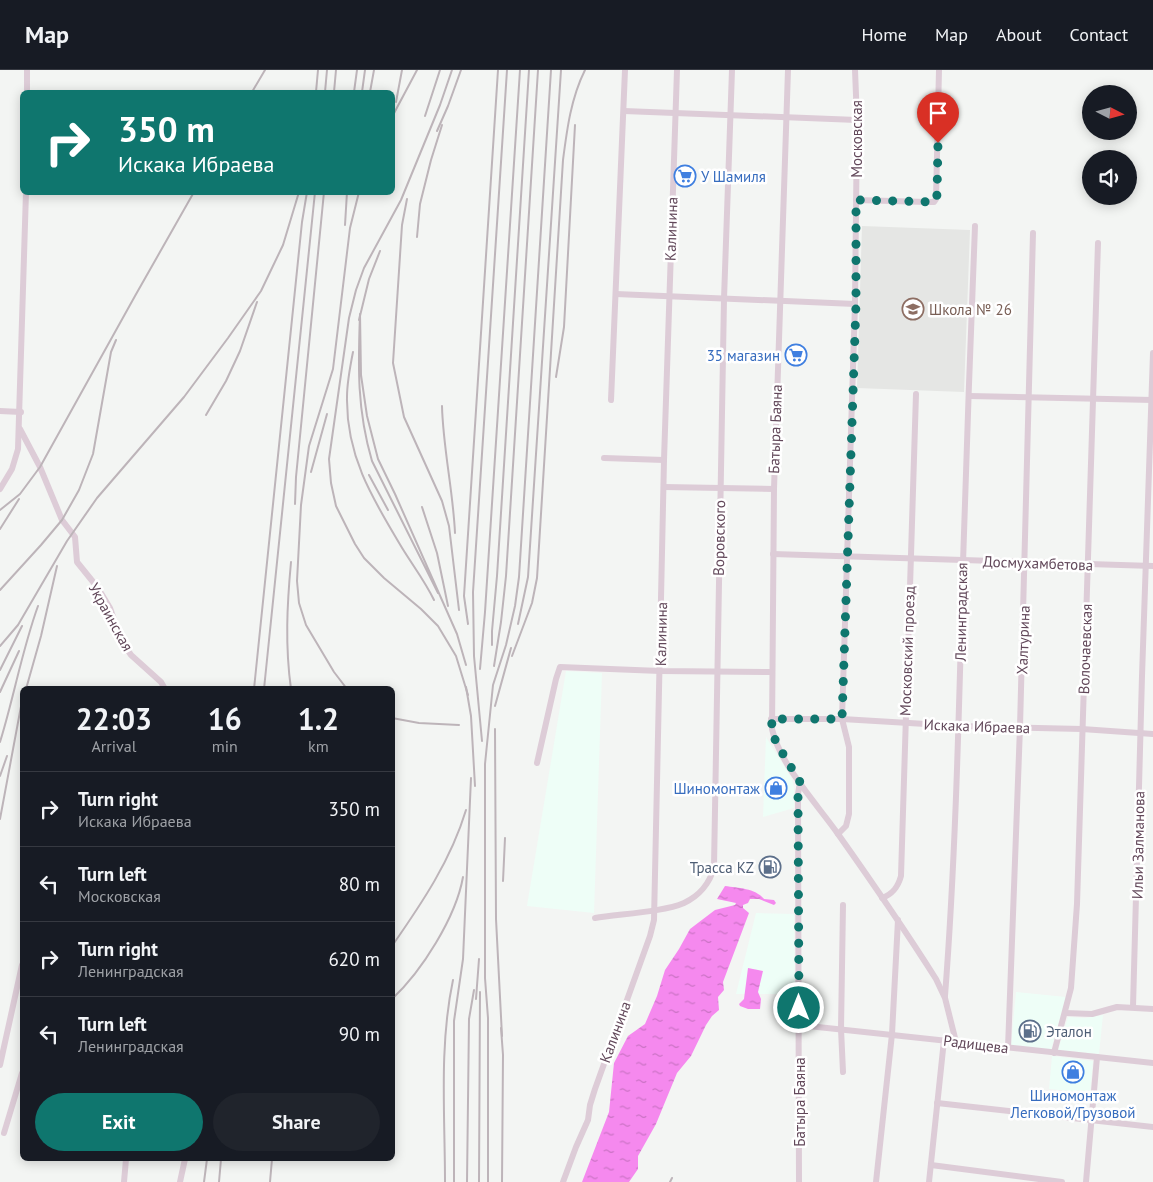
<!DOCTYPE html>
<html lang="en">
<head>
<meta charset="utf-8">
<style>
  :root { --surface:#171b24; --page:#20242c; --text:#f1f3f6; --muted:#9ea1a6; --line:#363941; --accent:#0f766e }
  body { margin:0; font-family:"PT Sans",sans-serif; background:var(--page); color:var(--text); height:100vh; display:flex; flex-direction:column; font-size:19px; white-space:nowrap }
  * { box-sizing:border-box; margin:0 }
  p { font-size:16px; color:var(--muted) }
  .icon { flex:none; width:28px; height:28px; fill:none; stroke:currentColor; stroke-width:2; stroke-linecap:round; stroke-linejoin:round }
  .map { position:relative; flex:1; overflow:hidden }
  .side { position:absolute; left:20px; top:616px; width:375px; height:475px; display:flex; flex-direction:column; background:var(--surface); border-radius:8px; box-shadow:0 2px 12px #0003 }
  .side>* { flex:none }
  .guide { position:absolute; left:20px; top:20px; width:375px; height:105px; border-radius:8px; box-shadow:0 2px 12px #0003; background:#0f766e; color:#fff; overflow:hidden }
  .needle { width:32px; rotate:96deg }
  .buttons { position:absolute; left:1082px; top:15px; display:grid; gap:10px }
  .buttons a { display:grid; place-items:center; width:55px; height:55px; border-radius:50%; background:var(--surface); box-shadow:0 2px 12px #0003; font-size:25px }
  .pin { position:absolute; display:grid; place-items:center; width:42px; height:42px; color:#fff; margin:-51px -21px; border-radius:50% 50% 50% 0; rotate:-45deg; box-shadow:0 0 5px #0007 }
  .pin .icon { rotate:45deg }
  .me { position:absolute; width:55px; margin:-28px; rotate:0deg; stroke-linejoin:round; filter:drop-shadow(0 0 4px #0008) }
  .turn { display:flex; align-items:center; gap:18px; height:105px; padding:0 15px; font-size:22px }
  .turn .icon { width:65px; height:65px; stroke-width:2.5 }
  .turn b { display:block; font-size:35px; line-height:42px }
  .eta { display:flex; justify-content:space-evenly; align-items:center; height:85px; text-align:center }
  .eta b { font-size:30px; font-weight:600; line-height:35px }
  .primary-button { display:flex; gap:10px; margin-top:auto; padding:10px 15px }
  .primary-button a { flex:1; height:58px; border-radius:30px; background:var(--accent); color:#fff; font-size:20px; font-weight:600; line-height:58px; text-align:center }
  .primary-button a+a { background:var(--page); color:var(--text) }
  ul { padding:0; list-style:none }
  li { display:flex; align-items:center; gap:15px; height:75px; padding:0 15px; border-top:1px solid var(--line) }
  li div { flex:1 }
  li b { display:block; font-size:19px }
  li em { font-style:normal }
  header { display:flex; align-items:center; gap:30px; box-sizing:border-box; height:70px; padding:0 25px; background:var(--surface); border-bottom:1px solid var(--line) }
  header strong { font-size:24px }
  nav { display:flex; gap:28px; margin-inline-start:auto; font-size:18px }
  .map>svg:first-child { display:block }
  .commercial { fill:#eefef7 }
  .education { fill:#e5e6e4 }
  .water { fill:url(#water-ripples) }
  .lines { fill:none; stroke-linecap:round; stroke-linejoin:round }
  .minor { stroke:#ddccd7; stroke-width:6 }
  .rail { stroke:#bdb4b9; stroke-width:2 }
  .route { stroke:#0f766e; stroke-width:9; stroke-dasharray:0 16.2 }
  .labels { text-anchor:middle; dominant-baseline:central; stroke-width:5; stroke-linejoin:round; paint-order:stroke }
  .street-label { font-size:15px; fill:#62485a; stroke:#fff }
  .shop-label { font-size:15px; fill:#366cbe; stroke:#fff; text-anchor:end }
  .education-label { font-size:15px; fill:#785e54; stroke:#fff; text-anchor:start }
  .service-label { font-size:15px; fill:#4e5e75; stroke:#fff; text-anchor:end }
</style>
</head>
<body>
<header>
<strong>Map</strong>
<nav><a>Home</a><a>Map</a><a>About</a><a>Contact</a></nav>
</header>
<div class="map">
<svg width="1153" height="1112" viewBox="0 0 1153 1112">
  <defs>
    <pattern id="water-ripples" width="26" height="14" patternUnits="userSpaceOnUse" patternTransform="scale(1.25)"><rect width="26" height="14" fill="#f589ee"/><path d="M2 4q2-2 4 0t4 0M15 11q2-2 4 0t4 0" fill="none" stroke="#ca72c4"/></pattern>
  </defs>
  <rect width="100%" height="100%" fill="#f3f5f3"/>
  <!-- commercial -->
  <g class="commercial">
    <polygon points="566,601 602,603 594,843 527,836"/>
    <polygon points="766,667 792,709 794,718 794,738 763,747"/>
    <polygon points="756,843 794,844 795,924 736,924"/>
    <polygon points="1016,922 1066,927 1051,980 1011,975"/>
    <polygon points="1103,945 1099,984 1058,980 1068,947 1085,948"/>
    <polygon points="1052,986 1093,991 1090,1023 1049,1019"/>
  </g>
  <!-- education -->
  <polygon class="education" points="862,156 970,160 964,322 857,318"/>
  <!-- water -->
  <g class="water">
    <path d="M 725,816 C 738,818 755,818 764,829 L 774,830 L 776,833 L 774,835 L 759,829 L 750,829 L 748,833 L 743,835 L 743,838 L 749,843 L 723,912 L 724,920 L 718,927 L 719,940 L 712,946 L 706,955 L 691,986 L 677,1003 L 656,1054 L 638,1086 L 638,1099 L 629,1112 L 582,1112 L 609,1042 L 614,993 L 628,966 L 645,954 L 657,926 L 665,900 L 679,879 L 690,859 L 715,840 L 735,835 L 736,833 L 717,829 Z"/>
    <polygon points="748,898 763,901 758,922 761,929 760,939 748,939 740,936 739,934 744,929"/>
  </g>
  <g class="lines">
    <!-- minor -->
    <g class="minor">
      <polyline points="27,0 27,22"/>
      <path d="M 788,0 L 774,419 L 772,659 C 780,695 817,734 838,764 C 872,812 905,860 936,909 L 945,928 L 956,972"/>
      <polyline points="624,41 857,50"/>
      <polyline points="856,130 927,132 934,132 936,129 939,0"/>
      <polyline points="616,224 855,234"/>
      <polyline points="969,326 1153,330"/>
      <polyline points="611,330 625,0"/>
      <polyline points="0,341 21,342"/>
      <polyline points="20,359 40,397 62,450 75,467 77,492 98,518 110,538 121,570 131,585 161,612 165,619"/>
      <polyline points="604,388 664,390"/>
      <polyline points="664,417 774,419"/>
      <polyline points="0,419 12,399 18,379 26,122"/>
      <polyline points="773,484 1153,496"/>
      <polyline points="771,649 842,649 959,656 1082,659 1153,664"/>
      <polyline points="537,693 556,609 560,597 660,601 772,602"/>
      <polyline points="838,764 846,756 849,744 849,677 842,649 855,234 857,50 855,0"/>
      <path d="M 882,828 C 893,824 898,817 901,806 L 916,324"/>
      <path d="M 595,848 C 618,844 664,842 684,833 C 699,826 710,813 714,797 L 724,229 L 732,0"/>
      <path d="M 945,926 C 956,782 959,638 963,493 C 966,381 971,268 975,156"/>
      <polyline points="1133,937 1142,606 1153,283"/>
      <polyline points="1065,943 1092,944 1117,937 1153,939"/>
      <polyline points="799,955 1153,993"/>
      <polyline points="1008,978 1020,657 1033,163"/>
      <polyline points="1054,983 1071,918 1077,834 1098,173"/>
      <polyline points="0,995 22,895"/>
      <polyline points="843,1002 841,959 843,835"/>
      <polyline points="937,1033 1153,1057"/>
      <polyline points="4,1063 22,1003"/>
      <polyline points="931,1095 1062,1112"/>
      <polyline points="124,1112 126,1089"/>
      <polyline points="180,1112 185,1089"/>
      <polyline points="563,1112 576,1077 588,1050 590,1035 595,1019 650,866 654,850 664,390 677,0"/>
      <polyline points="799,1112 798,724 800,712"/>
      <polyline points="876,1112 892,964 898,850"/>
      <polyline points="929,1112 944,970"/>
      <polyline points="1086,1112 1097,987"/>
    </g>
    <!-- rail -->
    <g class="rail">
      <polyline points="452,0 440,35 401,130 364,198 356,220 349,248 329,389 331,413 336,436 355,474 364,488 384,508 421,539 438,556 456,586 468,625"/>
      <polyline points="252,22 265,0"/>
      <polyline points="316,22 318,0"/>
      <polyline points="325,22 327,0"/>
      <polyline points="334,22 336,0"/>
      <polyline points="354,22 357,0"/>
      <polyline points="362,22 365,0"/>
      <polyline points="370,22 374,0"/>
      <polyline points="396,32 402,0"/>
      <polyline points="425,46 440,0"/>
      <polyline points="392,47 417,0"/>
      <polyline points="437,61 448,36 461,0"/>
      <polyline points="407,129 402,155 393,293 404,347 442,431 449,456 459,540"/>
      <polyline points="345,155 347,122"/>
      <polyline points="417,167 420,134 431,90 442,55"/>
      <polyline points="359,250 369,209 380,181"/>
      <path d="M 353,282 C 350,297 347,312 347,327 C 346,388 374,431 404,481 C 414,497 426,513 434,530"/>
      <polyline points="556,307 564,257 575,55"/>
      <path d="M 442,336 C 443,378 453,420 455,463"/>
      <polyline points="206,345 226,311 240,281 257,232"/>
      <polyline points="311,402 327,344"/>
      <polyline points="369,405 388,440"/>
      <polyline points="295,434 296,407 324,122"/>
      <polyline points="422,437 437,483 448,536"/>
      <polyline points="0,440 20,424 40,397 135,226 194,122"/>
      <polyline points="0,459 19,429"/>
      <path d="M 291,492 C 287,535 285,576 291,619"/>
      <polyline points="0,520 41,475 62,450 79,420 93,384 111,282 116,270"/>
      <path d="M 438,523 L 372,391 C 357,340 358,297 360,244 L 361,305 L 367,346 L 378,389 L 395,424 L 457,564 L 466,595"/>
      <polyline points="468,554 464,526 498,0"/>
      <polyline points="518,554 528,507 561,0"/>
      <polyline points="492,575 492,561 497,506 529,0"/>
      <polyline points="0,576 18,555 67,471 97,428 184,327 228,268 261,221 283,175 299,122"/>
      <path d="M 512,586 L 532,533 L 537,508 L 563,90 C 567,59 571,28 585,0"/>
      <polyline points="494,596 501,552 506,506 538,0"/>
      <polyline points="480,599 485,542 520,0"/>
      <polyline points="0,600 22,556"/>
      <polyline points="466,617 471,646 475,716"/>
      <polyline points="26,619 41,566 57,496"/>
      <polyline points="254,619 302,152 307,122"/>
      <polyline points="264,619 315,122"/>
      <polyline points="347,619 334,602 306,555 299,533 297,511 301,435 309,376 333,299 350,158 359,122"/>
      <polyline points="0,622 19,581"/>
      <polyline points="495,636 511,578"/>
      <polyline points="392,648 419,653 459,655"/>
      <polyline points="495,659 496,849 502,966"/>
      <polyline points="482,671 474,586 473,522 507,0"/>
      <path d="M 0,672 C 14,627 22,580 38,536"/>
      <polyline points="0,706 7,686"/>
      <polyline points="0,749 22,631"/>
      <polyline points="503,811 505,768"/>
      <path d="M 392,876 C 422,833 451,790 466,740"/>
      <path d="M 392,929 C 422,901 456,847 463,807"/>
      <polyline points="476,929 479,889"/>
      <polyline points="501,958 503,985 502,1112"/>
      <polyline points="204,1112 207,1089"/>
      <polyline points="219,1112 221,1089"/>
      <polyline points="270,1112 272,1089"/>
      <path d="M 445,1112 C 445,1045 439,976 453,910"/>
      <polyline points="454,1112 454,951 463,889 471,708"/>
      <polyline points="467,1112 469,949 474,920"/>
      <polyline points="479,1112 480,922"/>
      <polyline points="488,1112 488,948 485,908 485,694 493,615 506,575 515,536 519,507 551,0"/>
      <polyline points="670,1112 672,1108"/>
    </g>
  </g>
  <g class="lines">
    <!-- route -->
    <polyline class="route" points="799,938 798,724 800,712 777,674 774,667 771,649 842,649 856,234 856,130 934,132 937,125 938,73"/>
  </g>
  <!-- icons -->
  <defs>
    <g id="supermarket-ring" transform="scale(1.125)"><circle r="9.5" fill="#fff" stroke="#3f7fe0" stroke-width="1.5"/><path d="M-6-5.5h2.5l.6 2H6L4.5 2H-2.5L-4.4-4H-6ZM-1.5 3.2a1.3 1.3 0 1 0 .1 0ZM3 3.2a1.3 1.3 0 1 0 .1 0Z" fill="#3f7fe0"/></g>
    <g id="school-ring" transform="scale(1.125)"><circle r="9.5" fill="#fff" stroke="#8d6e63" stroke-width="1.5"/><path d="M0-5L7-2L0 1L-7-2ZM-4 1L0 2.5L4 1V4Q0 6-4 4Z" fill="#8d6e63"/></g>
    <g id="shop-ring" transform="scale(1.125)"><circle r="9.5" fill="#fff" stroke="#3f7fe0" stroke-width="1.5"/><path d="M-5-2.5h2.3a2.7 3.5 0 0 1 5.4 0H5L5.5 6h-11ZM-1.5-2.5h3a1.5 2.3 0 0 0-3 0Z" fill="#3f7fe0"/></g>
    <g id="fuel-ring" transform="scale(1.125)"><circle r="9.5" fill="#fff" stroke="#5c6f8a" stroke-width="1.5"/><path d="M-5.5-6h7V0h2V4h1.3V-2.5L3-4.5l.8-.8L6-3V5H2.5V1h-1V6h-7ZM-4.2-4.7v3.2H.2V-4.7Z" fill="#5c6f8a"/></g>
  </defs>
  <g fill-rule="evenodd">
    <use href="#supermarket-ring" x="685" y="106"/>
    <use href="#school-ring" x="913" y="239"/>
    <use href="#supermarket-ring" x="796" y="285"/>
    <use href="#shop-ring" x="776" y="718"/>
    <use href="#fuel-ring" x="770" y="797"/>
    <use href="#fuel-ring" x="1030" y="961"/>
    <use href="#shop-ring" x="1073" y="1002"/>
  </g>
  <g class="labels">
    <!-- street labels -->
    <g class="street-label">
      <text transform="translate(856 69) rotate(-90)">Московская</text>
      <text transform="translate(671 159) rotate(-88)">Калинина</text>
      <text transform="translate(775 359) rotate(-88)">Батыра Баяна</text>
      <text transform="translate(719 468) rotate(-89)">Воровского</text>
      <text transform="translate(1038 493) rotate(2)">Досмухамбетова</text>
      <text transform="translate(961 542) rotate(-89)">Ленинградская</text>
      <text transform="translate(111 547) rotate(61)">Украинская</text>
      <text transform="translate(661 564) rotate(-89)">Калинина</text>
      <text transform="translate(1023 570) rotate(-88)">Халтурина</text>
      <text transform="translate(1085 579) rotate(-88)">Волочаевская</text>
      <text transform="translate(907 581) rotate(-88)">Московский проезд</text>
      <text transform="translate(977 656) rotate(2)">Искака Ибраева</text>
      <text transform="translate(1138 775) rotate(-89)">Ильи Залманова</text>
      <text transform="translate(615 962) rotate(-70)">Калинина</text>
      <text transform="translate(976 974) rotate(7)">Радищева</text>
      <text transform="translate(799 1032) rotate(-90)">Батыра Баяна</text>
    </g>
    <!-- shop labels -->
    <g class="shop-label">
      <text x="701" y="106" text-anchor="start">У Шамиля</text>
      <text x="780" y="285">35 магазин</text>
      <text x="760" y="718">Шиномонтаж</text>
      <text x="1073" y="1025" text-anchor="middle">Шиномонтаж<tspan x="1073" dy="17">Легковой/Грузовой</tspan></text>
    </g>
    <!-- education labels -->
    <g class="education-label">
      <text x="929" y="239">Школа № 26</text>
    </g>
    <!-- service labels -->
    <g class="service-label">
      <text x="754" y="797">Трасса KZ</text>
      <text x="1046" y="961" text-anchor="start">Эталон</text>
    </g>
  </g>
</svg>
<div class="buttons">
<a><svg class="needle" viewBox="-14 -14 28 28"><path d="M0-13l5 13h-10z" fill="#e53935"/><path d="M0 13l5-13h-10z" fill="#9ea1a6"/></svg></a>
<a><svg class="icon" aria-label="sound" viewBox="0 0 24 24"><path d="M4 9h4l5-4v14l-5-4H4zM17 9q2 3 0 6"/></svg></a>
</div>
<div class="pin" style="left:938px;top:73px;background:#d93025"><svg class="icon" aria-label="arrive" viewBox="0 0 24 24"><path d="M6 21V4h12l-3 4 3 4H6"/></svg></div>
<svg class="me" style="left:799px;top:938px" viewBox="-20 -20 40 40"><circle r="17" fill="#0f766e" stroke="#fff" stroke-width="3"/><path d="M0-11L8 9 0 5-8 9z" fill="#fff"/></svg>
<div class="guide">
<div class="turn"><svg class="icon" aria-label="right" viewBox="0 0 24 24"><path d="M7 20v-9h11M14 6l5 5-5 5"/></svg><div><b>350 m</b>Искака Ибраева</div></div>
</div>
<section class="side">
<div class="eta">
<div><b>22:03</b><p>Arrival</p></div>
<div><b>16</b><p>min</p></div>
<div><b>1.2</b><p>km</p></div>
</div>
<ul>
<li><svg class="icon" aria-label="right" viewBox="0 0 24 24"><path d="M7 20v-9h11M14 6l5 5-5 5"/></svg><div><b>Turn right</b><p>Искака Ибраева</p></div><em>350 m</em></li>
<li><svg class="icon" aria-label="left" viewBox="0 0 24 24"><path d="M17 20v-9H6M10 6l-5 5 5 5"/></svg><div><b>Turn left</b><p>Московская</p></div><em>80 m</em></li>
<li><svg class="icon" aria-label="right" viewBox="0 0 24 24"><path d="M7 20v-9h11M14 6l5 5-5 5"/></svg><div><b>Turn right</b><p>Ленинградская</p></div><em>620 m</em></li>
<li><svg class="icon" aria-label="left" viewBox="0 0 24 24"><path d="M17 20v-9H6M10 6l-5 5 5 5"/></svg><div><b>Turn left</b><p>Ленинградская</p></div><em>90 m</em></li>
</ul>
<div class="primary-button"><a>Exit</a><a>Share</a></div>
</section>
</div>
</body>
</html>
